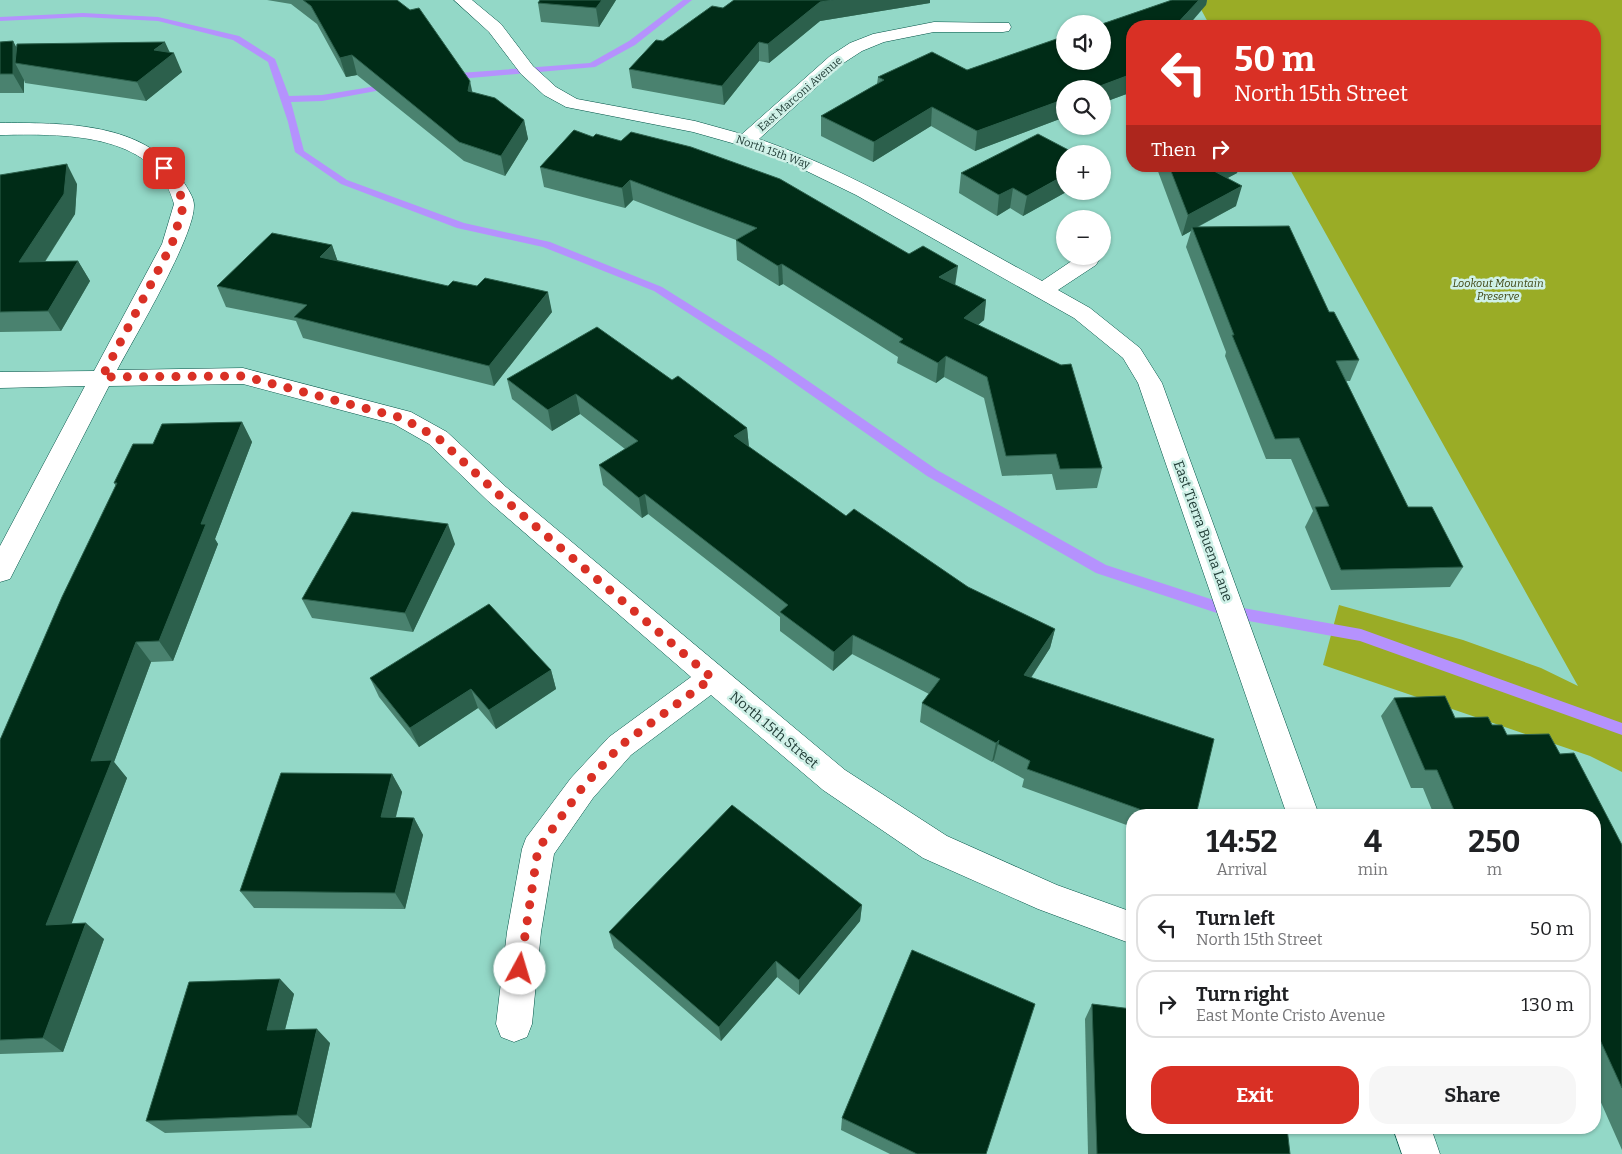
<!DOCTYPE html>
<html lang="en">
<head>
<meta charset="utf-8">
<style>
  :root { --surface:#fff; --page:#f6f6f6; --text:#202124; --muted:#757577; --line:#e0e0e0; --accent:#d93025 }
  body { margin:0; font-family:Bitter,serif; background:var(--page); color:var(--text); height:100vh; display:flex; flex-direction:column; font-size:19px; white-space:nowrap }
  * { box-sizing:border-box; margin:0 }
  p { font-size:16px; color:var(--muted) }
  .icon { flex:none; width:28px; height:28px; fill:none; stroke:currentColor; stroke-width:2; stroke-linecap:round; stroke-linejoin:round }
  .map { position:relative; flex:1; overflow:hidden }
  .panel { position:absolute; left:1126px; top:809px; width:475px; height:325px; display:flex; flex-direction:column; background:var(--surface); border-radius:20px; box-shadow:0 1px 4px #0004 }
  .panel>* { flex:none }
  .top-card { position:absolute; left:1126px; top:20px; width:475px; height:152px; border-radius:20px; box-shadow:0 1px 4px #0004; background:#d93025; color:#fff; overflow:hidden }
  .fabs { position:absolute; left:1056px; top:15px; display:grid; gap:10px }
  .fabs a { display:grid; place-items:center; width:55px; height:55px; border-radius:50%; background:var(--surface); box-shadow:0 1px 4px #0004; font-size:25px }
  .pin { position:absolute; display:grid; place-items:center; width:42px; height:42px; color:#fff; margin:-21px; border-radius:10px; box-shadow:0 2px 8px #0006 }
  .me { position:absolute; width:55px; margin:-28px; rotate:6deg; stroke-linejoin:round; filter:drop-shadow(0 0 4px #0008) }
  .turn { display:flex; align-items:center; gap:18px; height:105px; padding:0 25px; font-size:22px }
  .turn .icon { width:65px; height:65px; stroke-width:2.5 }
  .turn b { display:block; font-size:35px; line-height:42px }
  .then { display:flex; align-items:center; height:48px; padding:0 25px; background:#0003; gap:10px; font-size:19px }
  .eta { display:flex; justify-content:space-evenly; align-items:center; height:85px; text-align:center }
  .eta b { font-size:30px; font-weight:700; line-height:35px }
  .primary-button { display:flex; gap:10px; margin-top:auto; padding:10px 25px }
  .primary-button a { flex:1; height:58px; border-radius:20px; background:var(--accent); color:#fff; font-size:20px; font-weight:700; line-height:58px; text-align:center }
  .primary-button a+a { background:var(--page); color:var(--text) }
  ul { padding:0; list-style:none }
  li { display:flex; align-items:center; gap:15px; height:68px; margin:0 10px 8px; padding:0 15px; border:2px solid var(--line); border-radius:20px }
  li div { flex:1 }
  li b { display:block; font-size:19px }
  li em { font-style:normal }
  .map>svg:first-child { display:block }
  .green { fill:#9aac26 }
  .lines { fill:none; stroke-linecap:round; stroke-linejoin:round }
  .stream { fill:#b592fd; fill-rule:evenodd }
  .minor-casing { stroke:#005145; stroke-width:1 }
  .minor { fill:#fff; fill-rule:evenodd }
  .wall { fill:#4a826f }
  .shaded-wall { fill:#2c604c }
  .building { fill:#002c17; stroke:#2c604c }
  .route { stroke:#d93025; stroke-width:9; stroke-dasharray:0 16.2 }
  .labels { text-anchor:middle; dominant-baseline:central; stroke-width:5; stroke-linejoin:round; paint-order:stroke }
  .far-street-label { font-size:11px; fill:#213d37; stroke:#d0f1e8 }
  .far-park-label { font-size:11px; font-style:italic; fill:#3d4411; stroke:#d0f1e8 }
  .street-label { font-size:14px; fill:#213d37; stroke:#d0f1e8 }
</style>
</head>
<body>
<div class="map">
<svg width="1622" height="1154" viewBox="0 0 1622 1154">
  <rect width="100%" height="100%" fill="#93d8c7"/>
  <!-- green -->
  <polygon class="green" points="1196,0 1622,0 1622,772 1590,756 1323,665 1339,605 1463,640 1541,668 1578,686 1288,166 1595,166 1595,26 1210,26"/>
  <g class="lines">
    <!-- stream -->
    <g class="stream">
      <polygon points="683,0 692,0 635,45 595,67 447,80 443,77 447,74 590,63 629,41"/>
      <polygon points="83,13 158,17 239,36 275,59 289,96 322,95 395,83 395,87 392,88 322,101 291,102 304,151 347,180 464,223 550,242 662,287 772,356 937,470 1106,565 1232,606 1361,629 1622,723 1622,735 1360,641 1232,618 1096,573 927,476 764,362 654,291 543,247 457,228 341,184 295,152 288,122 268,62 233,40 158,21 83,17 0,21 0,17"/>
    </g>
    <!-- minor casing -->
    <g class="minor-casing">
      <g id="minor">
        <path d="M 454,0 L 472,0 L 501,24 L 533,66 L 556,87 L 577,99 L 695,121 L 742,134 L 830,56 L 850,43 L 873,34 L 934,22 L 1009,23 L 1011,27 L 1009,31 L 1003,32 L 934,32 L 884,42 L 862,51 L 842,64 L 759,139 C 859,174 949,231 1042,281 L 1079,256 L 1096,256 L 1099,260 L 1096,265 L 1058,290 L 1090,308 L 1140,348 L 1162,383 L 1319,815 L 1287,815 L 1138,383 L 1123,358 L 1074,318 L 856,195 L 790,163 L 739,145 L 693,132 L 566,107 L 544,95 L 521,74 L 489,32 Z"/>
        <path d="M 0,123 C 62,123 147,121 183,181 C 187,188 194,197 194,205 C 195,236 134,338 117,370 L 243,368 L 411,412 L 447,432 L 506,487 L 845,770 L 947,836 L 1057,885 L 1132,912 L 1132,944 L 1038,909 L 923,858 L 823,790 L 711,695 L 631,755 L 593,798 L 554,854 L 541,932 L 532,1024 L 527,1037 L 514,1042 L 501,1037 L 496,1024 L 507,932 L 522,849 L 526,838 L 571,778 L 609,737 L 691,677 L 488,501 L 429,444 L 394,424 L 243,384 L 109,386 L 10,579 L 0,582 L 0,546 L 85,386 L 0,388 L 0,372 L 94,371 L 162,244 L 174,204 C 155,131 60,134 0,135 Z"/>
        <polygon points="1393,1128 1431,1128 1440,1154 1402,1154"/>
      </g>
    </g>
    <!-- minor -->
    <use href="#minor" class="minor"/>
  </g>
  <!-- wall -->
  <g class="wall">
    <polygon points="267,0 397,0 472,92 524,120 528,139 505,176 464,161 357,75 346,77 317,24 291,4"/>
    <polygon points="616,0 599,27 541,22 538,3"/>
    <polygon points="734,0 930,0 930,3 820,21 769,63 759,61 724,105 632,88 629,69 663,41 723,8"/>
    <polygon points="1172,0 1207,0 1206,5 1132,26 1132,92 1102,103 1065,89 1065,117 975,151 931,126 873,162 821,136 821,116 877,84 878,77 967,70"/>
    <polygon points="13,41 16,47 169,52 182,72 146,101 25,83 24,80 24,93 0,93 0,42"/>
    <polygon points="574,130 956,285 986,300 984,320 978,325 1102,468 1097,488 1056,490 1052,474 1002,476 984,398 944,377 936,383 897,363 898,357 783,284 779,286 737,260 736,240 633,200 625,208 544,187 540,167"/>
    <polygon points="1156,166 1239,166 1237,173 1227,178 1236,206 1198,227 1329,312 1359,360 1350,381 1346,381 1408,507 1463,567 1450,587 1331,590 1305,527 1313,511 1291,459 1266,459 1225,356 1226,352 1186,247 1191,231 1182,236"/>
    <polygon points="961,173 1065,191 1068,191 1023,216 1010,208 997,216 959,193"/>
    <polygon points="0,175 77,184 75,214 45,262 78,261 90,281 61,331 0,332"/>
    <polygon points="332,245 337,260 552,312 494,386 303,338 296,321 226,307 217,286"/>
    <polygon points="507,379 672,380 747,428 749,447 846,516 968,587 1055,629 1050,648 1031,678 1196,815 1132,815 1132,827 1022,787 1024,779 993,762 994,760 992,762 920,722 922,703 929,694 852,654 833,671 780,631 780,617 648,514 642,518 603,485 599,465 625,449 580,414 552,431 512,399"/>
    <polygon points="242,422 252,442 215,539 218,544 173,661 151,662 114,762 127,778 71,924 104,939 63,1052 0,1054 0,740 116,486 114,483 153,444"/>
    <polygon points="455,544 413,632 312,618 302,599"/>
    <polygon points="551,670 556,689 496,729 478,708 419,747 379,697 370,678"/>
    <polygon points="1394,698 1455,718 1492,725 1507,735 1560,754 1622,845 1622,1150 1595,1089 1595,815 1434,815 1423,788 1411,788 1381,716"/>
    <polygon points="392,774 402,792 396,817 414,818 423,835 405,909 254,908 240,891"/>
    <polygon points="862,905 860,921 799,995 777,977 721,1041 614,948 609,932"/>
    <polygon points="280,979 294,994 285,1030 330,1043 311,1128 165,1133 146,1121"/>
    <polygon points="1092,1004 1290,1154 1088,1154 1085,1019"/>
    <polygon points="842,1118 986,1154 890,1154 841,1130"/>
  </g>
  <!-- shaded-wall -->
  <g class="shaded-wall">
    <polygon points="602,0 616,0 599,27 596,8"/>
    <polygon points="834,0 930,0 930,3 820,21 769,63 768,44 820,2"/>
    <polygon points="1199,0 1207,0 1206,5 1188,26 1175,26"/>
    <polygon points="13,41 23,60 15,63 24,80 24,93 13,74"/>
    <polygon points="165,42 171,55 174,53 182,72 146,101 137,82 154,50"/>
    <polygon points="759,42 759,61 724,105 722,86"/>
    <polygon points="352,55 357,75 346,77 340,58"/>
    <polygon points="1132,74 1132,92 1102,103 1102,89 1092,89"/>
    <polygon points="470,81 474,100 468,91"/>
    <polygon points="1065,99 1065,117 975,151 977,131"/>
    <polygon points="932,107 931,126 873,162 874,142"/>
    <polygon points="524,120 528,139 505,176 501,156"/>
    <polygon points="67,164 77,184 75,214 31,283 19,262"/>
    <polygon points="1218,166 1239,166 1237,173 1206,190 1212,170"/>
    <polygon points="1065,175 1065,191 1068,191 1023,216 1027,196"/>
    <polygon points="630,180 633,200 625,208 622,188"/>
    <polygon points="1242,186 1236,206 1193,229 1192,227 1191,231 1182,236 1188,215"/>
    <polygon points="1013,188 1010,208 997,216 999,195"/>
    <polygon points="332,245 339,265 320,257"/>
    <polygon points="78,261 90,281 61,331 48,311"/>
    <polygon points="782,264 783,284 779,286 778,266"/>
    <polygon points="958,266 955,286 939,277"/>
    <polygon points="548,292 552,312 494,386 489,366"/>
    <polygon points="986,300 984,320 962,338 964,318"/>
    <polygon points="946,356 944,377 936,383 938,363"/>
    <polygon points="576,394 580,414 552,431 548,410"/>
    <polygon points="242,422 252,442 215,539 218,544 173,661 159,641 201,524"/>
    <polygon points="747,428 749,448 734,436"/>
    <polygon points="645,494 648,514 642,518 639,498"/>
    <polygon points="448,524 455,544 413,632 405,613"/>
    <polygon points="1055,629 1050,648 1020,694 1024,675"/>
    <polygon points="853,635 852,654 833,671 834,652"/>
    <polygon points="136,642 151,662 114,762 127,778 65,941 46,925 91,761"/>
    <polygon points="551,670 556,689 496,729 489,710"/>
    <polygon points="471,689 478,708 419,747 410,728"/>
    <polygon points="999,740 994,760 992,762 996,743"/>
    <polygon points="392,774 402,792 391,835 381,817"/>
    <polygon points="414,818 423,835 405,909 395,893"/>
    <polygon points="862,905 860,921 799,995 799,980"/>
    <polygon points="86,923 104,939 63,1052 43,1038"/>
    <polygon points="776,961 777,977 721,1041 719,1027"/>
    <polygon points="280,979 294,994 281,1045 267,1030"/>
    <polygon points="317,1029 330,1043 311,1128 297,1115"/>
  </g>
  <!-- building -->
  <g class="building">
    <polygon points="303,0 397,0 410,10 419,8 470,81 468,91 495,98 524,120 501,156 459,142 352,55 340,58 311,6"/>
    <polygon points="540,0 602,0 596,8 538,3"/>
    <polygon points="734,0 834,0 820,2 768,44 759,42 722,86 629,69 656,40 663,41 712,6 723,8"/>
    <polygon points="1172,0 1199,0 1175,26 1132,26 1132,74 1092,89 1065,89 1065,99 977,131 932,107 874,142 821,116 884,80 878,77 932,52 967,70 1065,36 1065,61 1102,61 1102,24"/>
    <polygon points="13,41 13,74 0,74 0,42"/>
    <polygon points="165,42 154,50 174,53 137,82 15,63 17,44"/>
    <polygon points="574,130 593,137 596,134 621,141 631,132 691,147 780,179 909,254 923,246 958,266 939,277 986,300 964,318 1061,365 1071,364 1102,468 1060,469 1056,454 1006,456 987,377 946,356 938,363 899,342 903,339 782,264 778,266 736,240 757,228 630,180 622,188 540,167"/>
    <polygon points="1038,134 1076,154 1065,154 1065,175 1027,196 1013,188 999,195 961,173"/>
    <polygon points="67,164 64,194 19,262 78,261 48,311 0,312 0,175"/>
    <polygon points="1169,166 1218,166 1212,170 1242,186 1188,215"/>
    <polygon points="1289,226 1329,312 1334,312 1359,360 1336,361 1408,507 1432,507 1463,567 1341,570 1315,507 1329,506 1299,438 1275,439 1232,335 1234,335 1192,227"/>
    <polygon points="272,233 332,245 320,257 448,286 453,281 477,286 485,278 548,292 489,366 294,317 307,305 217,286"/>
    <polygon points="597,327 672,380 678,376 747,428 734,436 846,516 854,509 968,587 1055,629 1024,675 1214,739 1196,815 1156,815 1027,769 1030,761 998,744 999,740 996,743 922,703 940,679 853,635 834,652 780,612 788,605 645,494 639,498 599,465 638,441 576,394 548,410 507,379"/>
    <polygon points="242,422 201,524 206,524 159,641 136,642 91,761 112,760 46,925 86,923 43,1038 0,1040 0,740 62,597 117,483 114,483 133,444 153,444 162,424"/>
    <polygon points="352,512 448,524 405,613 302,599"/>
    <polygon points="489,604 551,670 489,710 471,689 410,728 370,678"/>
    <polygon points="1445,696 1455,718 1488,717 1492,725 1502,725 1507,735 1549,734 1560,754 1574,753 1622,845 1622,1088 1595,1029 1595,815 1456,815 1437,770 1425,770 1394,698"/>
    <polygon points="281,773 392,774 381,817 414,818 395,893 240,891"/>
    <polygon points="732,805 862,905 799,980 776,961 719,1027 609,932"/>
    <polygon points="912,950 1035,1004 986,1154 917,1154 842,1118"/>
    <polygon points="280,979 267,1030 317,1029 297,1115 146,1121 189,982"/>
    <polygon points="1092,1004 1132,1009 1132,1128 1287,1128 1290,1154 1097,1154"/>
  </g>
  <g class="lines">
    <!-- route -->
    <polyline class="route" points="164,168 174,179 184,204 172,244 102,377 243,376 402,418 438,438 498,494 712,678 620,746 582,788 538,849 520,969"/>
  </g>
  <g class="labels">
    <!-- far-street labels -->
    <g class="far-street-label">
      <text transform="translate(800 94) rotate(-41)">East Marconi Avenue</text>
      <text transform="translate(773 152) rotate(20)">North 15th Way</text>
    </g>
    <!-- far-park labels -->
    <g class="far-park-label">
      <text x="1498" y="283">Lookout Mountain<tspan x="1498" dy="13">Preserve</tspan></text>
    </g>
    <!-- street labels -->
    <g class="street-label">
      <text transform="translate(1203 531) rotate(70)">East Tierra Buena Lane</text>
      <text transform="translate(774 730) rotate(40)">North 15th Street</text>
    </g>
  </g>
</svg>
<div class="fabs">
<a><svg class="icon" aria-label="sound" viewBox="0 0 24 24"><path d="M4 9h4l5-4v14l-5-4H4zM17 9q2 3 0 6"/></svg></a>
<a><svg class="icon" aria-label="search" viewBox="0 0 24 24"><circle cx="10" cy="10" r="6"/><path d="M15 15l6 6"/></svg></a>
<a>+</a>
<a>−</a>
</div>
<div class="pin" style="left:164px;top:168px;background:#d93025"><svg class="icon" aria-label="arrive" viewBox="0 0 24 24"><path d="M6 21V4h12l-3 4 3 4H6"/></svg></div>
<svg class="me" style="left:520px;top:969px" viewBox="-20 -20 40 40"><circle r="19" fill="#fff"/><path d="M0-13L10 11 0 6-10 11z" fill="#d93025"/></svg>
<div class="top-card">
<div class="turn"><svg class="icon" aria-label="left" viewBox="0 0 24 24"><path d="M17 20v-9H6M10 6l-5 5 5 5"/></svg><div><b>50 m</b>North 15th Street</div></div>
<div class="then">Then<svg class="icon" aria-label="right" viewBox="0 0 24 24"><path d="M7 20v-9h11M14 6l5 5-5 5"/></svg></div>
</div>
<section class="panel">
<div class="eta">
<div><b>14:52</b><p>Arrival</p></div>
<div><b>4</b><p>min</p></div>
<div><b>250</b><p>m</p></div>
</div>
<ul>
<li><svg class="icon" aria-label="left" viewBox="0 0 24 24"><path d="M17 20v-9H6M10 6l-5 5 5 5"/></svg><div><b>Turn left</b><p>North 15th Street</p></div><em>50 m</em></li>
<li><svg class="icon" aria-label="right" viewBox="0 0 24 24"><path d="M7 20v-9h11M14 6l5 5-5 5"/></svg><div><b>Turn right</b><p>East Monte Cristo Avenue</p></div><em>130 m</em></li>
</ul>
<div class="primary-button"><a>Exit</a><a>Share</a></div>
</section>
</div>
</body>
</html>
